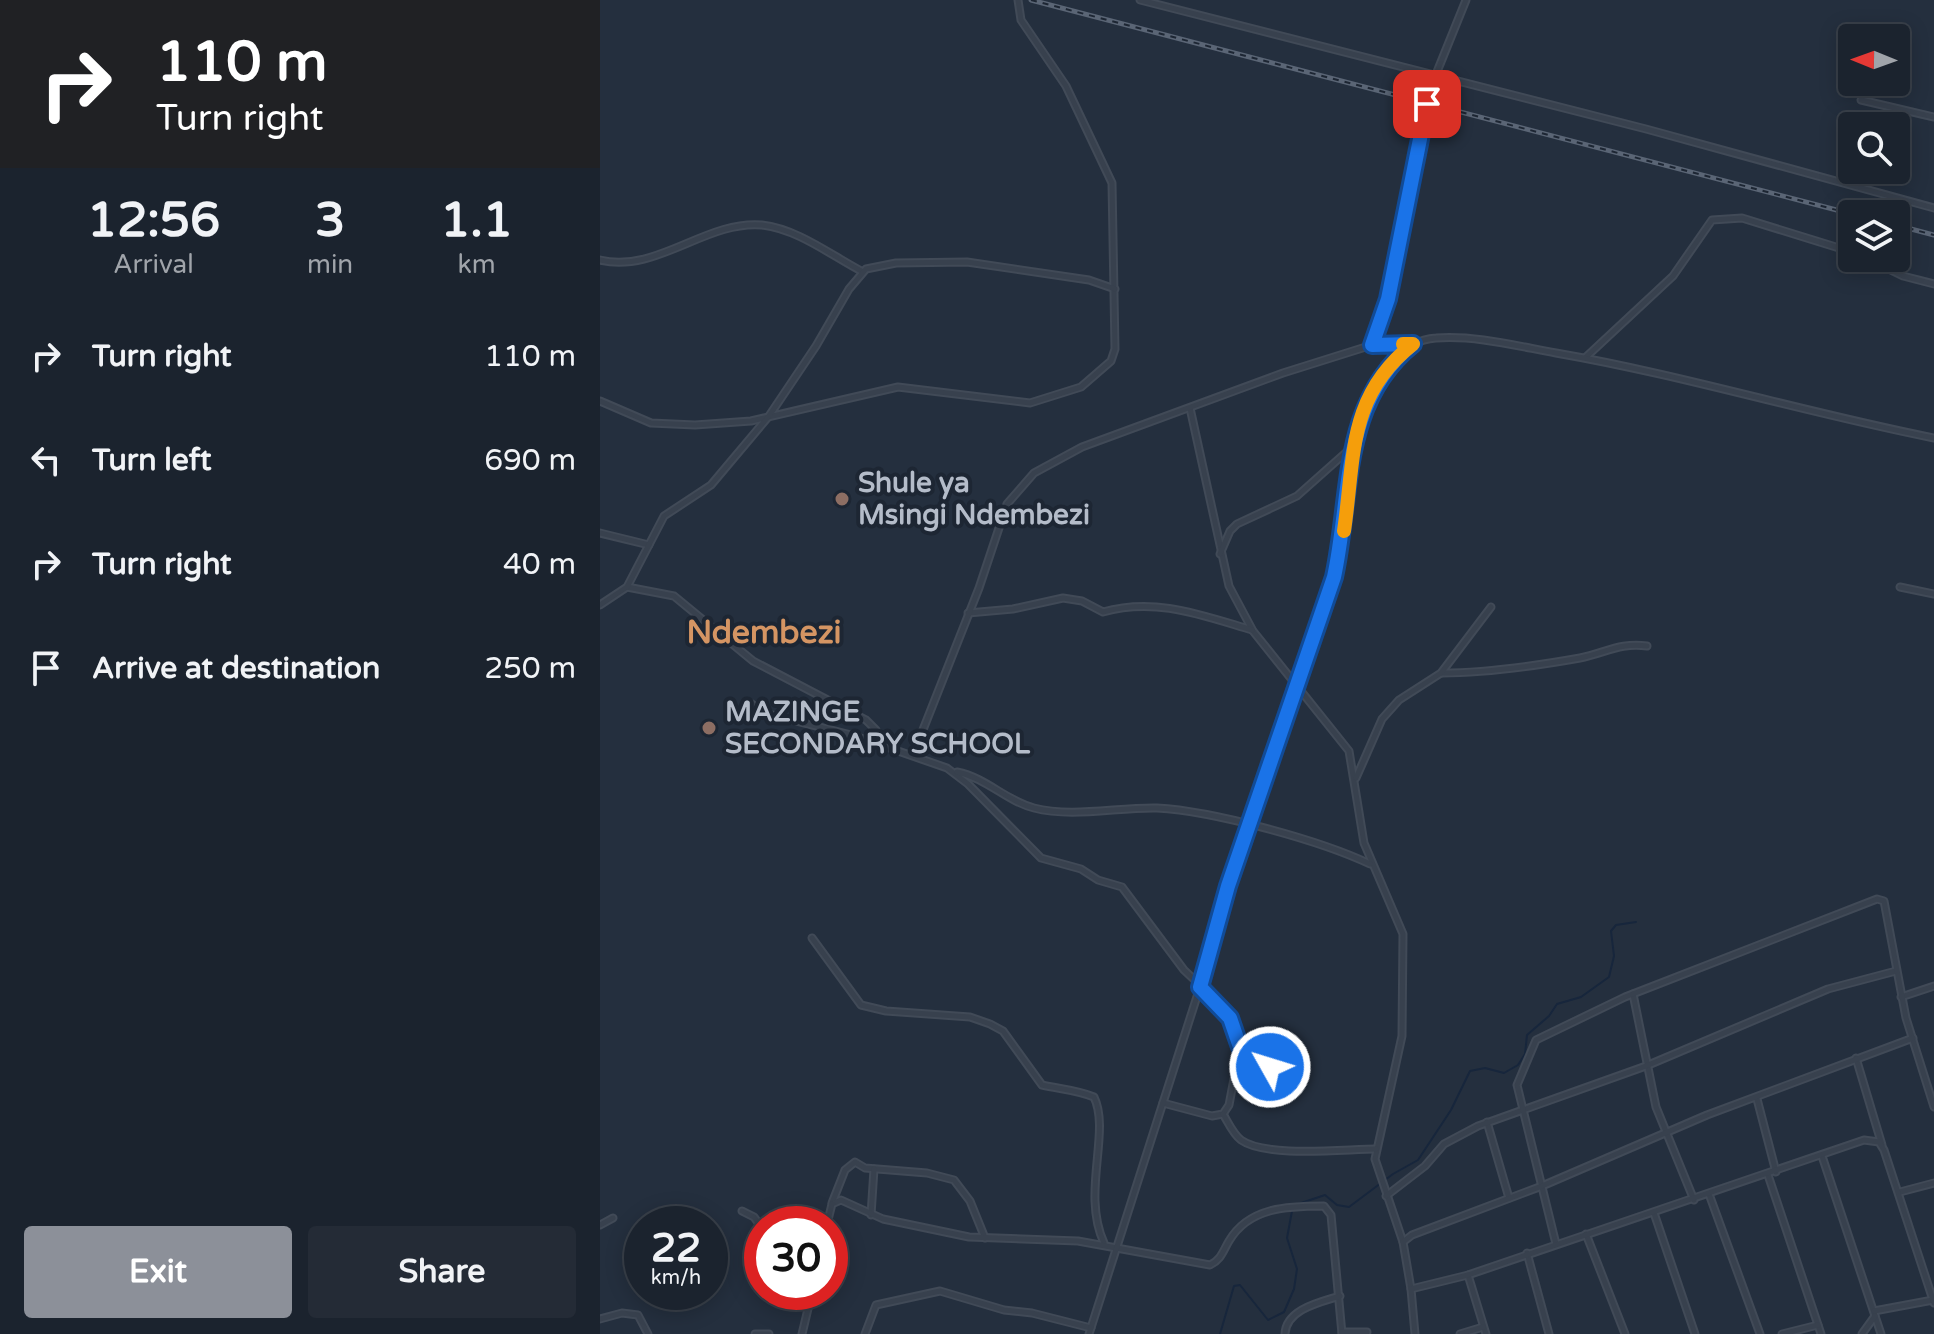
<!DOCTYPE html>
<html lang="en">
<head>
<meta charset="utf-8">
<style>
  :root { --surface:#1b232e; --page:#242b36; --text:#f1f3f6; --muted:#a0a4aa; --line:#39404a; --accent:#8c9099 }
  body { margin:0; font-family:"Varela Round",sans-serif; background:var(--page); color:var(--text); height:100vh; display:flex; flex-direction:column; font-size:30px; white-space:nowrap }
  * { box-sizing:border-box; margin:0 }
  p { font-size:26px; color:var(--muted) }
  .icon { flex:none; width:44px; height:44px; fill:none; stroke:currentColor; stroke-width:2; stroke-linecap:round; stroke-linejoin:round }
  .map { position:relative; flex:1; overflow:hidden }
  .details { display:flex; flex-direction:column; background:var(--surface); width:600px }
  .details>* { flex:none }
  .banner { background:#202124; color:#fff; overflow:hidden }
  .needle { width:52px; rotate:271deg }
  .buttons { position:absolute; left:1238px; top:24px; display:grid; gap:16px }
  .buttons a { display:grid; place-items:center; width:72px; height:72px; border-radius:8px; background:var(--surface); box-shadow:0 4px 20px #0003,0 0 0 2px var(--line); font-size:40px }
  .speed { position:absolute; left:24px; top:1206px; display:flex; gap:16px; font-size:40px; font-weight:700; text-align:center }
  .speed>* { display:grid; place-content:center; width:104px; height:104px; border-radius:50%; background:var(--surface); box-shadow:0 4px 20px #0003,0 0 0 2px var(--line); line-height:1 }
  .speed small { font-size:20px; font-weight:400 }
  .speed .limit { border:12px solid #d22; background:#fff; color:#111 }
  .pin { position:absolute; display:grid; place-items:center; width:68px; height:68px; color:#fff; margin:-34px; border-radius:16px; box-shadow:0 4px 12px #0006 }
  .me { position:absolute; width:88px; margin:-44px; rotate:309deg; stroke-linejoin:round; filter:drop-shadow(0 0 6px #0008) }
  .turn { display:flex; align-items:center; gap:28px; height:168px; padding:0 24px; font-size:36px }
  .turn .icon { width:104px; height:104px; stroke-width:2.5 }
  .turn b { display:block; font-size:56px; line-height:68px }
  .eta { display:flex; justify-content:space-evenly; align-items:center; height:136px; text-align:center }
  .eta b { font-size:48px; font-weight:700; line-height:56px }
  .action { display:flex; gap:16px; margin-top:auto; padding:16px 24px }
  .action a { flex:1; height:92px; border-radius:8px; background:var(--accent); color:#fff; font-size:32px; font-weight:700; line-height:92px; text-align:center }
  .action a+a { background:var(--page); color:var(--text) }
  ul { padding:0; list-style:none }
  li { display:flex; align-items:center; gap:24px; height:104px; padding:0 24px }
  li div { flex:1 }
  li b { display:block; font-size:30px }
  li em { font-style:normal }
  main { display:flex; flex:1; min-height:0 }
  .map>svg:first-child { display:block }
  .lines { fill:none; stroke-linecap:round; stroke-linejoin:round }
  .stream { stroke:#17263c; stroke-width:2 }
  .minor-casing { stroke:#414a57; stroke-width:9 }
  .minor { stroke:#38414e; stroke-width:5 }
  .rail-casing { stroke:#5a6575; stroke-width:5 }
  .rail { stroke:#1d2633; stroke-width:2; stroke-dasharray:6; stroke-linecap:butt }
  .route-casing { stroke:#114b97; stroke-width:20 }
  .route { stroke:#1a73e8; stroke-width:14 }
  .slow { stroke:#f59e0b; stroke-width:14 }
  .education-dot { fill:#8d6e63; stroke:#1d2633; stroke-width:3 }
  .labels { text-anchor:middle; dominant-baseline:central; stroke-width:8; stroke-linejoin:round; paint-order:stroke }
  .poi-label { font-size:28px; font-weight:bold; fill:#b4bcc9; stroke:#1d2633; text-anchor:start }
  .quarter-label { font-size:32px; font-weight:bold; fill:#d59563; stroke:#1d2633 }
</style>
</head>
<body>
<main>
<section class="details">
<div class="banner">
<div class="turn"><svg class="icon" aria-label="right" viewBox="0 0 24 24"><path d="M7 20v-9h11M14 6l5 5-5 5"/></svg><div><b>110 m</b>Turn right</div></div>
</div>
<div class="eta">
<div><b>12:56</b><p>Arrival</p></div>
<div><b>3</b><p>min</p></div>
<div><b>1.1</b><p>km</p></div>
</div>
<ul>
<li><svg class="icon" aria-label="right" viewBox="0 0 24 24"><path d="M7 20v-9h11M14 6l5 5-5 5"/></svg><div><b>Turn right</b></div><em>110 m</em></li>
<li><svg class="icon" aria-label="left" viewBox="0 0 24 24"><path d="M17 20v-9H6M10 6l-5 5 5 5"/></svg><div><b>Turn left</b></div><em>690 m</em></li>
<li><svg class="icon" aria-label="right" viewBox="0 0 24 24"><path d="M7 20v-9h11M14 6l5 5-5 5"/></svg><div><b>Turn right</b></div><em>40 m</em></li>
<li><svg class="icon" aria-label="arrive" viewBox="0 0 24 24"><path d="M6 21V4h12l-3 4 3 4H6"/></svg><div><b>Arrive at destination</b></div><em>250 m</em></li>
</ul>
<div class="action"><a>Exit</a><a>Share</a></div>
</section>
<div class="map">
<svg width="1334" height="1334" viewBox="0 0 1334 1334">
  <rect width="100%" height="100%" fill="#242f3e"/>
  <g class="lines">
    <!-- stream -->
    <g class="stream">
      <polyline points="695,1205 725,1195 737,1205 749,1207 793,1174 818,1160 851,1110 870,1071 885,1068 904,1073 918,1065 925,1054 927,1035 949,1016 957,1004 981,997 1009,977 1014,956 1011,931 1016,925 1036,922"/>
      <polyline points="620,1334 634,1286 640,1285 668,1320 684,1312 694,1289 697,1269 687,1238 692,1211"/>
    </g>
    <!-- minor casing -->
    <g class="minor-casing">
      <g id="minor">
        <polyline points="540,0 1046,129 1334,208"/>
        <polyline points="1261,100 1334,117"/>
        <polyline points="1266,258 1303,276 1334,284"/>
        <path d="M 0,260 C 56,274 106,220 162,225 C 198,229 232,256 263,272"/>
        <polyline points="773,345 788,299 828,94 866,0"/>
        <polyline points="986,357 1073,276 1112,220 1142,218 1252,252"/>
        <polyline points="0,401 51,423 95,425 151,421 298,387 430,403 481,387 511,361 515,349 512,183 466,86 421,20 418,0"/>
        <polyline points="590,408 629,586 653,631 749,751 764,843 803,934 802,1036 775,1159 803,1242"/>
        <polyline points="0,533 49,545"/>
        <polyline points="620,554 630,531 637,524 697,496 751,448"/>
        <polyline points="27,587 74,596 153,661 266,720 276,730 282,746"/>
        <polyline points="1300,587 1334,594"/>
        <polyline points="0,605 27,587 64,516 111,485 169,416 216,346 249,289 266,269 296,263 367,262 489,280 515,289"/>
        <path d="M 368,613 L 413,609 L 463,598 L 482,601 L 503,612 C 555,597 601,615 652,630"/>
        <path d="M 842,673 C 888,673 935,666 980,658 C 1005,653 1021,642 1047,646"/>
        <polyline points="152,704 161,712 255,736 347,768 368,784 441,858 481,869 498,880 522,887 584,970 616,1000 634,1025 640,1047 629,1105 623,1114 612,1116 563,1103"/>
        <polyline points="313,755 379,588 407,504 434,473 482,447 683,373 772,345 811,344"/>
        <path d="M 357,772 C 387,778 406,801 434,808 C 472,818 518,807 557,808 C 613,811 719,840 770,864"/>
        <polyline points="756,778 782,719 799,700 841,673 891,607"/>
        <path d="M 212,938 L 261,1005 L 286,1011 L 370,1017 L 390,1024 L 403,1031 L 442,1085 C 460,1089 477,1090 494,1097 C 511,1132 481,1193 504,1243"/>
        <polyline points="1033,994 1056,1107 1094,1200"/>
        <polyline points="1301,997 1334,986"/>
        <polyline points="640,1047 676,1073 687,1100"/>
        <polyline points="1256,1058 1282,1145"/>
        <polyline points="1157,1099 1176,1172"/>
        <path d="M 623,1114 C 628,1122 633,1134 641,1140 C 666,1158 745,1149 776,1149"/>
        <polyline points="887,1122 909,1198"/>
        <polyline points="1222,1156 1281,1334"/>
        <polyline points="1168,1175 1221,1334"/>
        <polyline points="1300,1192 1334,1183"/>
        <polyline points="1109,1194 1160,1334"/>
        <polyline points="786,1196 825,1166 844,1144 878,1126 1046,1066 1228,989 1296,971"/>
        <polyline points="232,1203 245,1170 255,1162 265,1168 327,1173 354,1180 370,1201 385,1238"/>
        <polyline points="142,1211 154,1217 162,1228"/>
        <polyline points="1054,1213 1095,1334"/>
        <polyline points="271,1215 274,1169"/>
        <path d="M 227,1224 L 232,1204 L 241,1200 L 283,1219 L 369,1237 L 478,1241 L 610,1265 C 621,1260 623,1251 629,1241 C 649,1207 688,1206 724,1206 L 731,1215 L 742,1334"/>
        <polyline points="0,1225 13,1218"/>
        <polyline points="986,1234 1025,1334"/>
        <polyline points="956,1244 917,1085 936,1040 1025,997 1277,899 1284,901 1306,1018 1334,1107"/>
        <polyline points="927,1253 949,1334"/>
        <polyline points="868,1275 886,1334"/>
        <polyline points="811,1289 803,1242 812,1235 942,1186 1107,1115 1313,1038"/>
        <polyline points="190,1292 210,1298"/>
        <polyline points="1274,1311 1333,1300"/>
        <polyline points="0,1319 22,1313 38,1315 48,1334"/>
        <polyline points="742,1332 767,1332"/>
        <polyline points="155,1334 169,1334"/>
        <polyline points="202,1334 212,1292"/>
        <polyline points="265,1334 276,1305 340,1291 404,1310 432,1313 491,1328"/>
        <path d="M 489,1334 L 600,987 L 618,915 L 734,577 C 739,556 744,534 747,512 C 752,460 752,405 790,364 C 802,350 817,339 836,338 C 875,335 917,346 956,353 C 1083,375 1207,413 1334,438"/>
        <path d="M 685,1334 C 686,1309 721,1302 740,1296"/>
        <polyline points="815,1334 811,1289 868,1275 1264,1140 1279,1142 1284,1150 1334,1303"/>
        <polyline points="860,1334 883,1327"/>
        <polyline points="1182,1334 1218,1325"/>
        <polyline points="1262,1334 1275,1316"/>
      </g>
    </g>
    <!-- minor -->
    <use href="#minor" class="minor"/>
    <!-- rail casing -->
    <g class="rail-casing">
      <g id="rail">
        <polyline points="431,0 1252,214"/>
        <polyline points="1296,225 1334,235"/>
      </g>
    </g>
    <!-- rail -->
    <use href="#rail" class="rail"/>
  </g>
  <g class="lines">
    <!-- route casing -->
    <g class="route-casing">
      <path id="route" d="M 670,1067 L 640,1047 L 630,1018 L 600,987 L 628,886 L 734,577 C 752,495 740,402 813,344 L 772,345 L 788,299 L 827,104"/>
    </g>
    <!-- route -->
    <use href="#route" class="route"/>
    <!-- slow -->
    <path class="slow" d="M 744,531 C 755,457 747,396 813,344 L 803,344"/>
  </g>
  <!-- markers -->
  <g class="education-dot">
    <circle cx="242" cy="499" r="8"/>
    <circle cx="109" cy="728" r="8"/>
  </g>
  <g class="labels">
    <!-- poi labels -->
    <g class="poi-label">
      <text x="258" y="483">Shule ya<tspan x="258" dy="32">Msingi Ndembezi</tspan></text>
      <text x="125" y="712">MAZINGE<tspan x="125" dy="32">SECONDARY SCHOOL</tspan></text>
    </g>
    <!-- quarter labels -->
    <g class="quarter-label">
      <text x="164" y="633">Ndembezi</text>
    </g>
  </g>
</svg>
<div class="buttons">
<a><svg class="needle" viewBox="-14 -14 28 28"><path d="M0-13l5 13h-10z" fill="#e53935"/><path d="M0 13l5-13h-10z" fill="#a0a4aa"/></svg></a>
<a><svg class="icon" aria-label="search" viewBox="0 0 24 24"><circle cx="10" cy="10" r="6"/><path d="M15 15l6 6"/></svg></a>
<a><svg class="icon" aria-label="layers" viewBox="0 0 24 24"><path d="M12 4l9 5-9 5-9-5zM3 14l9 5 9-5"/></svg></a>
</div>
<div class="speed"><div>22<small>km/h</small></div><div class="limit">30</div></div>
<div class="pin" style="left:827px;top:104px;background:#d93025"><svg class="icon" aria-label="arrive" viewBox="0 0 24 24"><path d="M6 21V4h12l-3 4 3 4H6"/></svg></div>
<svg class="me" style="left:670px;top:1067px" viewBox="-20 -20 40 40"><circle r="17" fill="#1a73e8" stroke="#fff" stroke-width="3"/><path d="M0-11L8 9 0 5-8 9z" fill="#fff"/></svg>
</div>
</main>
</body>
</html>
